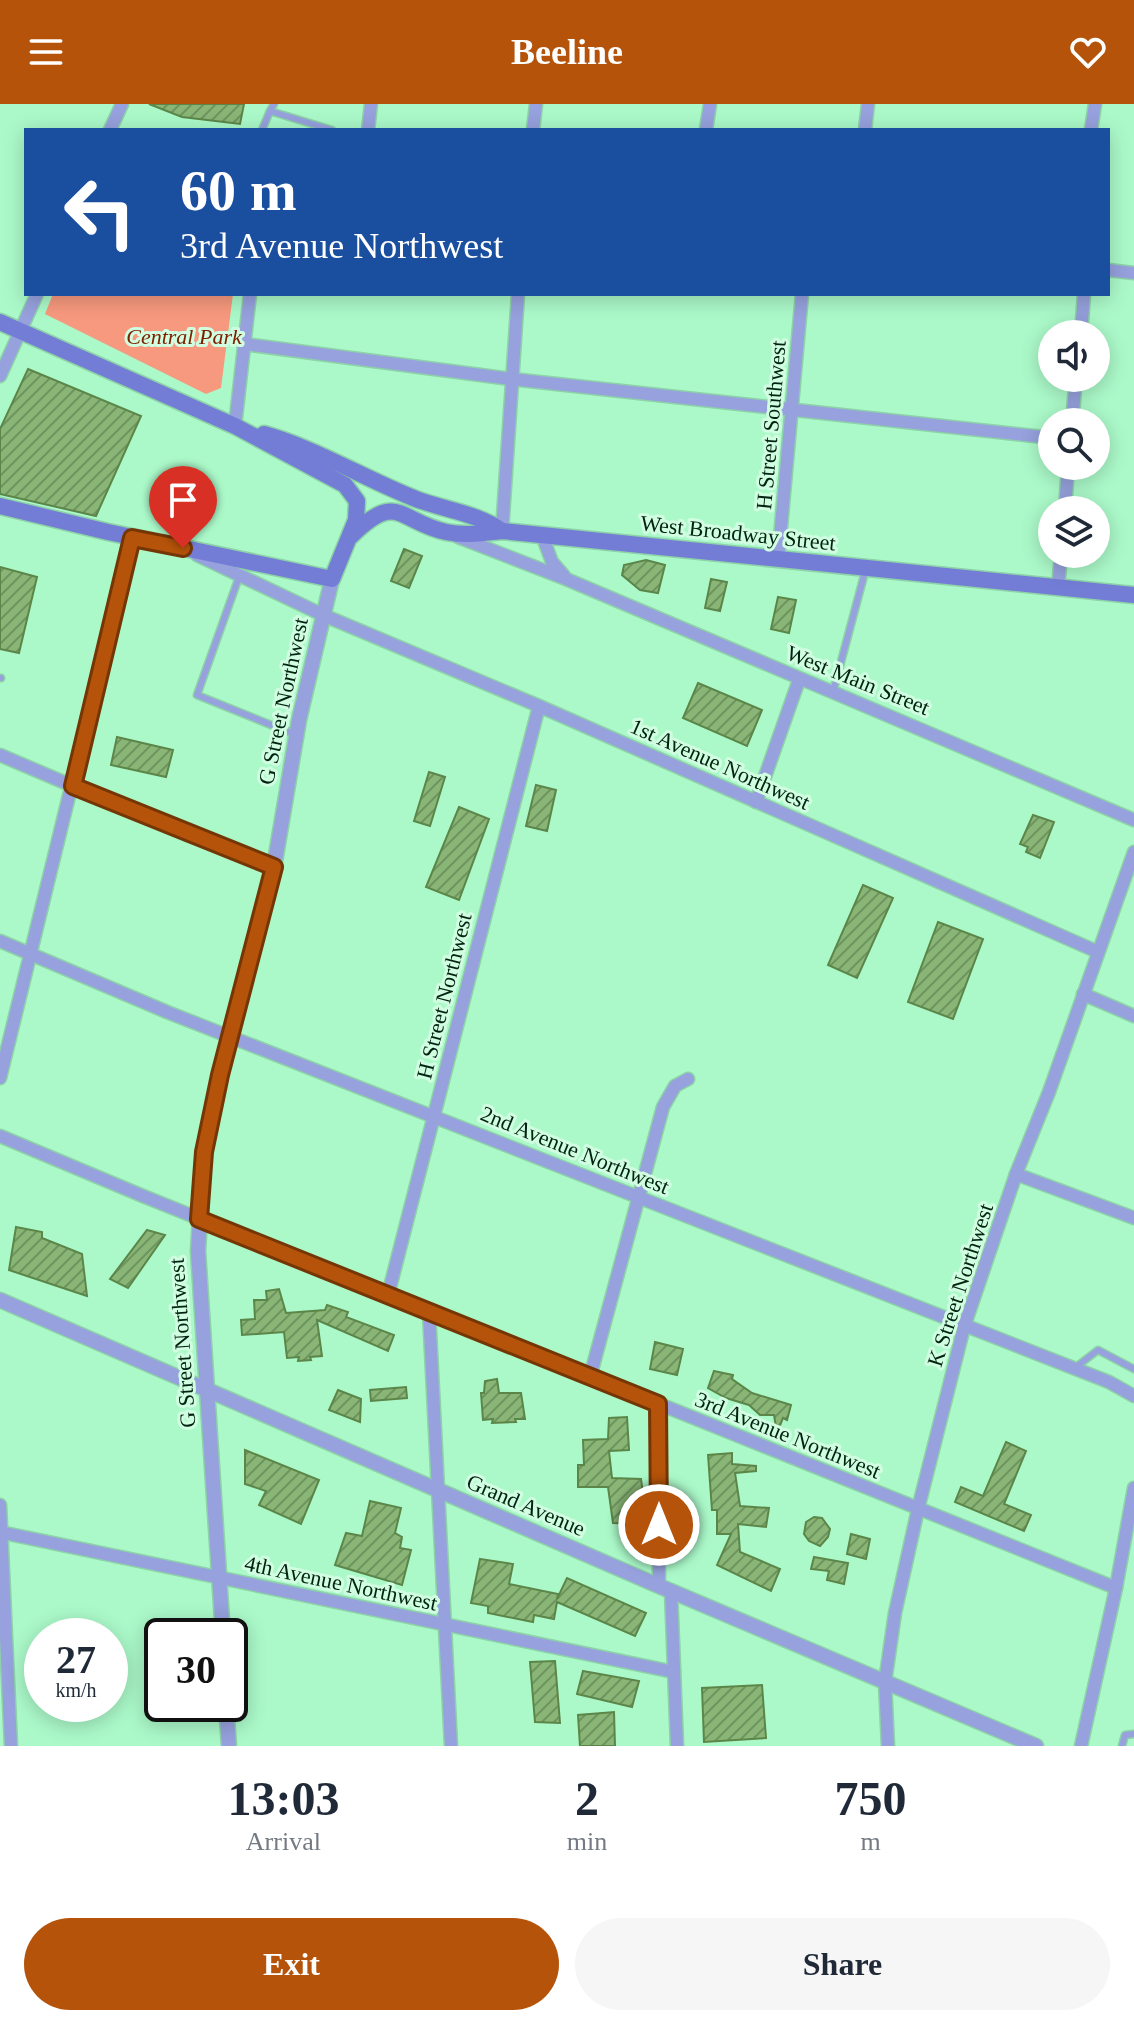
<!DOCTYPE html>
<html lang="en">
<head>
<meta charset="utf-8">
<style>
  :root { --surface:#fff; --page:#f6f6f7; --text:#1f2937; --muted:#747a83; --accent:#b45309 }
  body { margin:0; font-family:Georgia,serif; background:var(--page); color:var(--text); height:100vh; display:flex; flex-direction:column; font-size:30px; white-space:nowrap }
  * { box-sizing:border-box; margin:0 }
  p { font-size:26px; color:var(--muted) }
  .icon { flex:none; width:44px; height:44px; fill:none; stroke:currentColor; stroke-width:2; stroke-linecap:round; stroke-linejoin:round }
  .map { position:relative; height:1642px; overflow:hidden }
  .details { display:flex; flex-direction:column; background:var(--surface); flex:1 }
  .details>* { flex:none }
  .guide { position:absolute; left:24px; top:24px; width:1086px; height:168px; border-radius:0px; box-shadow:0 4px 20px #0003; background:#1a4fa0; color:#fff; overflow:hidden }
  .tools { position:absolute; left:1038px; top:216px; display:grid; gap:16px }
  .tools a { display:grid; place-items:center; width:72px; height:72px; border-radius:50%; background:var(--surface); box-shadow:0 4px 20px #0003; font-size:40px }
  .speed { position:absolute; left:24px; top:1514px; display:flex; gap:16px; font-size:40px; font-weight:700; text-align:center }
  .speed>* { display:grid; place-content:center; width:104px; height:104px; border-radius:50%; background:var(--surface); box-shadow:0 4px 20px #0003; line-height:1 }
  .speed small { font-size:20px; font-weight:400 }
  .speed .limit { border:4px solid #111; border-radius:12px; background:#fff; color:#111 }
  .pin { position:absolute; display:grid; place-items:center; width:68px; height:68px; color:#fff; margin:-82px -34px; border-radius:50% 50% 50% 0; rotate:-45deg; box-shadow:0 0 8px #0007 }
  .pin .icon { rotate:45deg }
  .me { position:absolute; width:88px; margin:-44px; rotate:0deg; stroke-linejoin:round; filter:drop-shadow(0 0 6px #0008) }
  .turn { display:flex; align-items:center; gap:28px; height:168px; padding:0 24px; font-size:36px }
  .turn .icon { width:104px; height:104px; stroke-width:2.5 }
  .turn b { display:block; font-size:56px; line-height:68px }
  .eta { display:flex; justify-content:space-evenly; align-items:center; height:136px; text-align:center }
  .eta b { font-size:48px; font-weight:700; line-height:56px }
  .action { display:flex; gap:16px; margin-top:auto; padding:16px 24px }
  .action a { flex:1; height:92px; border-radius:48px; background:var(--accent); color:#fff; font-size:32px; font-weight:700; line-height:92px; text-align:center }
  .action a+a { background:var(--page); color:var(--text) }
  header { display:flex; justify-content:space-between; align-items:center; height:104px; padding:0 24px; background:var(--accent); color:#fff; font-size:36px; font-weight:700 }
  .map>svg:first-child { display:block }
  .green { fill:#f7997e }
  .building { fill:url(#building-hatch); stroke:#5c8649; stroke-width:2 }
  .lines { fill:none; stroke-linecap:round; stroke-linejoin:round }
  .service-casing { stroke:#8dd2a8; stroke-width:9 }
  .minor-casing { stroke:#8dd2a8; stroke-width:15 }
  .tertiary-casing { stroke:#8dd2a8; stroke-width:17 }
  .secondary-casing { stroke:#8dd2a8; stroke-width:19 }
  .service { stroke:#96a1dd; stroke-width:6 }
  .minor { stroke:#96a1dd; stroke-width:12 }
  .tertiary { stroke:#96a1dd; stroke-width:14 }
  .secondary { stroke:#737dd6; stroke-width:16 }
  .route-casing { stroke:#753606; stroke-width:20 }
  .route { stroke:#b45309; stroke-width:14 }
  .labels { text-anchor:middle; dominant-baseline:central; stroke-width:6; stroke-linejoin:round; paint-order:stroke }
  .park-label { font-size:22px; font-style:italic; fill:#7d2000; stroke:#d1fee1 }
  .street-label { font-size:22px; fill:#022312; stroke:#d1fee1 }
</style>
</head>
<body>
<header><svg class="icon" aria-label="menu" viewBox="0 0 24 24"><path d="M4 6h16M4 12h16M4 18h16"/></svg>Beeline<svg class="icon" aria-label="heart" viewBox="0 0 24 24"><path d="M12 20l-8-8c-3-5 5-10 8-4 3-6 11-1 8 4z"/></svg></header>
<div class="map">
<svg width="1134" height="1642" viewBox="0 0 1134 1642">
  <defs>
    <pattern id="building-hatch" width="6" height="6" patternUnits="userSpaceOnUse" patternTransform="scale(2)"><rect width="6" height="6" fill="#89b676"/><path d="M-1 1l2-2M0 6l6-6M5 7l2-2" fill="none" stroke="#6e945f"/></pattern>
  </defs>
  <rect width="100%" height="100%" fill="#abf9c9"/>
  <!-- green -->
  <polygon class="green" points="53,190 233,190 221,284 206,290 45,210"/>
  <!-- building -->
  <g class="building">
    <polygon points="149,0 244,0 240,20 182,13"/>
    <polygon points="28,265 141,312 96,412 0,390 0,325"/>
    <polygon points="404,445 422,452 409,484 391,477"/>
    <polygon points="646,456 665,461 658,489 640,486 622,471 624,461"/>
    <polygon points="0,463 37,473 19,549 0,545"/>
    <polygon points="711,475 727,478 720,507 705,504"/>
    <polygon points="778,493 796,496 789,529 771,525"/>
    <polygon points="698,579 762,606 747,642 683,614"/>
    <polygon points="117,633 173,646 166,673 111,661"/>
    <polygon points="429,668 445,673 430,722 414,717"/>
    <polygon points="536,681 556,686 547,727 526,722"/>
    <polygon points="459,703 489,715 459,796 426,783"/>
    <polygon points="1033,711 1054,718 1040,754 1026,748 1028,743 1020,740"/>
    <polygon points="863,781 893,794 857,874 828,861"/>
    <polygon points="938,818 983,835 953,915 908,898"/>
    <polygon points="16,1123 42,1128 42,1134 82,1150 87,1192 9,1166"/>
    <polygon points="147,1126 165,1131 128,1184 110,1175"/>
    <polygon points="279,1185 286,1209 325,1206 327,1201 348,1208 346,1213 394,1231 388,1247 317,1216 322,1252 310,1253 311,1256 298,1257 299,1253 287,1254 284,1228 242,1231 241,1216 255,1215 254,1196 267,1196 266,1187"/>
    <polygon points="655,1238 683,1245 677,1271 650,1265"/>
    <polygon points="714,1267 733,1271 732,1275 752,1289 791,1301 787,1316 783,1314 777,1329 774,1311 760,1311 749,1301 726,1294 708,1284"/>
    <polygon points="497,1275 499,1289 521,1289 525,1315 515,1315 516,1318 492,1319 493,1315 483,1316 481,1289 484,1289 485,1277"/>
    <polygon points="406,1283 407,1294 371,1297 370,1286"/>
    <polygon points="338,1286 361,1295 360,1318 329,1306"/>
    <polygon points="627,1313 629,1346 609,1347 612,1374 641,1375 647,1420 613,1419 608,1383 578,1383 578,1361 584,1361 583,1336 608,1335 609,1314"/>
    <polygon points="1006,1338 1026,1347 1004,1400 1031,1411 1024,1427 955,1398 961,1383 983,1392"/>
    <polygon points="245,1346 319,1376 301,1420 259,1401 266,1387 245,1380"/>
    <polygon points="732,1349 732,1360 756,1362 756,1367 735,1369 740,1402 769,1404 766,1423 738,1420 740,1448 780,1465 771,1487 717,1461 731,1430 717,1430 717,1406 712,1406 708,1351"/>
    <polygon points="370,1397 401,1404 395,1429 402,1433 400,1444 411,1446 402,1481 335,1461 346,1429 362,1432"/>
    <polygon points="814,1413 822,1414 830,1425 828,1433 820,1442 809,1437 804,1430 806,1418"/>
    <polygon points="851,1430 870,1435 866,1455 847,1450"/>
    <polygon points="814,1453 848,1459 844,1480 827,1476 829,1467 811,1465"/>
    <polygon points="480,1455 513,1460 509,1480 558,1490 557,1495 567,1474 646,1509 635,1532 557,1498 554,1515 534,1511 533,1518 488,1509 488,1502 471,1499"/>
    <polygon points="555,1557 560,1619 535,1618 530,1558"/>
    <polygon points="583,1567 639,1577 632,1603 577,1590"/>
    <polygon points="762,1581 766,1634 704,1638 702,1584"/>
    <polygon points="614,1608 615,1642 580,1642 578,1611"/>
  </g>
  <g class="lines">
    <!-- service casing -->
    <g class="service-casing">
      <g id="service">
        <polyline points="274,0 270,7 332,26"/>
        <polyline points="262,26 270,7"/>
        <polyline points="239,473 197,591 296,631"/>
        <polyline points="0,574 1,574"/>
        <polyline points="833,588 866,464"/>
        <polyline points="1076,1263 1098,1246 1134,1265"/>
        <polyline points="1122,1642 1125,1631 1134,1630"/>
      </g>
    </g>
    <!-- minor casing -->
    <g class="minor-casing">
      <g id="minor">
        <polyline points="110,26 122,0"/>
        <polyline points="368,26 371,0"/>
        <polyline points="533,26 536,0"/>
        <polyline points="706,26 710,0"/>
        <polyline points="865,26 868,0"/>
        <polyline points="1091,26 1095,0"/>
        <polyline points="1108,166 1134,169"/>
        <polyline points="1081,230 1084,190"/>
        <polyline points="244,240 511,275 1052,334"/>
        <polyline points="0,272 37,190"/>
        <polyline points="1072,318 1076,274"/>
        <polyline points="235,322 250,190"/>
        <polyline points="1065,406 1068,362"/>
        <polyline points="502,427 518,190"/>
        <polyline points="542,431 552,458 564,472"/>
        <polyline points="458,433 566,475 1134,716"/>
        <polyline points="197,451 323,511 539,602 1098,848"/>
        <polyline points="778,456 802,190"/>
        <polyline points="1058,484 1061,450"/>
        <polyline points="0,651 190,732 274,763"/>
        <polyline points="756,698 799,576"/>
        <polyline points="0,837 167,908 1109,1278 1134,1292"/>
        <polyline points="1083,890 1134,912"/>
        <polyline points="0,974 132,434"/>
        <polyline points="0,1032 143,1092 1116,1484"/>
        <polyline points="1016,1070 1134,1114"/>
        <polyline points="388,1191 539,602"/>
        <polyline points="429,1208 451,1642"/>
        <polyline points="590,1273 663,1003 675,982 688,975"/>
        <polyline points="658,1300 659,1482"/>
        <polyline points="0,1401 11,1642"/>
        <polyline points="0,1428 674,1568"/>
        <polyline points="671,1487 677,1642"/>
        <polyline points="888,1642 885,1578 895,1509 918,1405 964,1223 1016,1070 1049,988 1134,748"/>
        <polyline points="1081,1642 1116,1484 1134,1384"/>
      </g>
    </g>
    <!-- tertiary casing -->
    <g class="tertiary-casing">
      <g id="tertiary">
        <polyline points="0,1196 659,1482 1036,1642"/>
        <polyline points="223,1532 198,1147 204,1048 220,971 274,763 299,616 332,475"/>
        <polyline points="226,1600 229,1642"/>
      </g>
    </g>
    <!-- secondary casing -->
    <g class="secondary-casing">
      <g id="secondary">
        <polyline points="0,218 235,322 345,381 357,397 356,416 332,475 108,428 0,402"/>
        <path d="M 264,330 C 317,345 365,375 416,395 C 445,406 477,409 502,427"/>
        <path d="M 351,432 C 398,386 398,417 446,428 C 465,432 482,429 502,427 L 1134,491"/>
      </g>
    </g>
    <!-- service -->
    <use href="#service" class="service"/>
    <!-- minor -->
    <use href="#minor" class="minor"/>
    <!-- tertiary -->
    <use href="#tertiary" class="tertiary"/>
    <!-- secondary -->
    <use href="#secondary" class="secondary"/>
  </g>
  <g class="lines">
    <!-- route casing -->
    <g class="route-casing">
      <polyline id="route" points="183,444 132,434 73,682 274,763 220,971 204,1048 199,1115 658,1300 659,1421"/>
    </g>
    <!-- route -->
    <use href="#route" class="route"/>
  </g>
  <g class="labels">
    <!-- park labels -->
    <g class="park-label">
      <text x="184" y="232">Central Park</text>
    </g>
    <!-- street labels -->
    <g class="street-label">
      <text transform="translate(771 321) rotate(-85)">H Street Southwest</text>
      <text transform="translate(738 429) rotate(6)">West Broadway Street</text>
      <text transform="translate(858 576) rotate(22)">West Main Street</text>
      <text transform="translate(283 597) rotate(-78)">G Street Northwest</text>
      <text transform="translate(720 660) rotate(24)">1st Avenue Northwest</text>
      <text transform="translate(444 892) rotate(-76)">H Street Northwest</text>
      <text transform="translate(575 1046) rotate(22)">2nd Avenue Northwest</text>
      <text transform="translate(960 1181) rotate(-72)">K Street Northwest</text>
      <text transform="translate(182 1239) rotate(-94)">G Street Northwest</text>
      <text transform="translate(788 1331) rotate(22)">3rd Avenue Northwest</text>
      <text transform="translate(526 1401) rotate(23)">Grand Avenue</text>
      <text transform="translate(341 1479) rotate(12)">4th Avenue Northwest</text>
    </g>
  </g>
</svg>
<div class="tools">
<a><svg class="icon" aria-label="sound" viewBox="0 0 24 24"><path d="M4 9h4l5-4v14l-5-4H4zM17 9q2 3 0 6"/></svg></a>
<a><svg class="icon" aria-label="search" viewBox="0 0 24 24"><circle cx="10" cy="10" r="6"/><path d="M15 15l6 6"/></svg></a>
<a><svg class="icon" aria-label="layers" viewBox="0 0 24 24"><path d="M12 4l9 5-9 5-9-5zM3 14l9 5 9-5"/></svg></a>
</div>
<div class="speed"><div>27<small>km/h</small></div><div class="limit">30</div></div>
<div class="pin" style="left:183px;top:444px;background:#d93025"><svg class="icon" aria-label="arrive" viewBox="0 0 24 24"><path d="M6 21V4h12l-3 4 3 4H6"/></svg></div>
<svg class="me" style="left:659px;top:1421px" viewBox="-20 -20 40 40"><circle r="17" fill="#b45309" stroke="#fff" stroke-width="3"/><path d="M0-11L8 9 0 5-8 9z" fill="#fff"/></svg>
<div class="guide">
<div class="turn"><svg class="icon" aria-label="left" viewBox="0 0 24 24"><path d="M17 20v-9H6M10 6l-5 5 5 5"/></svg><div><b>60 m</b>3rd Avenue Northwest</div></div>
</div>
</div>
<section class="details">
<div class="eta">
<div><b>13:03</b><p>Arrival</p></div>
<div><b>2</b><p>min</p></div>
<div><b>750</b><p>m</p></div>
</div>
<div class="action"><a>Exit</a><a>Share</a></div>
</section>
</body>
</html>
